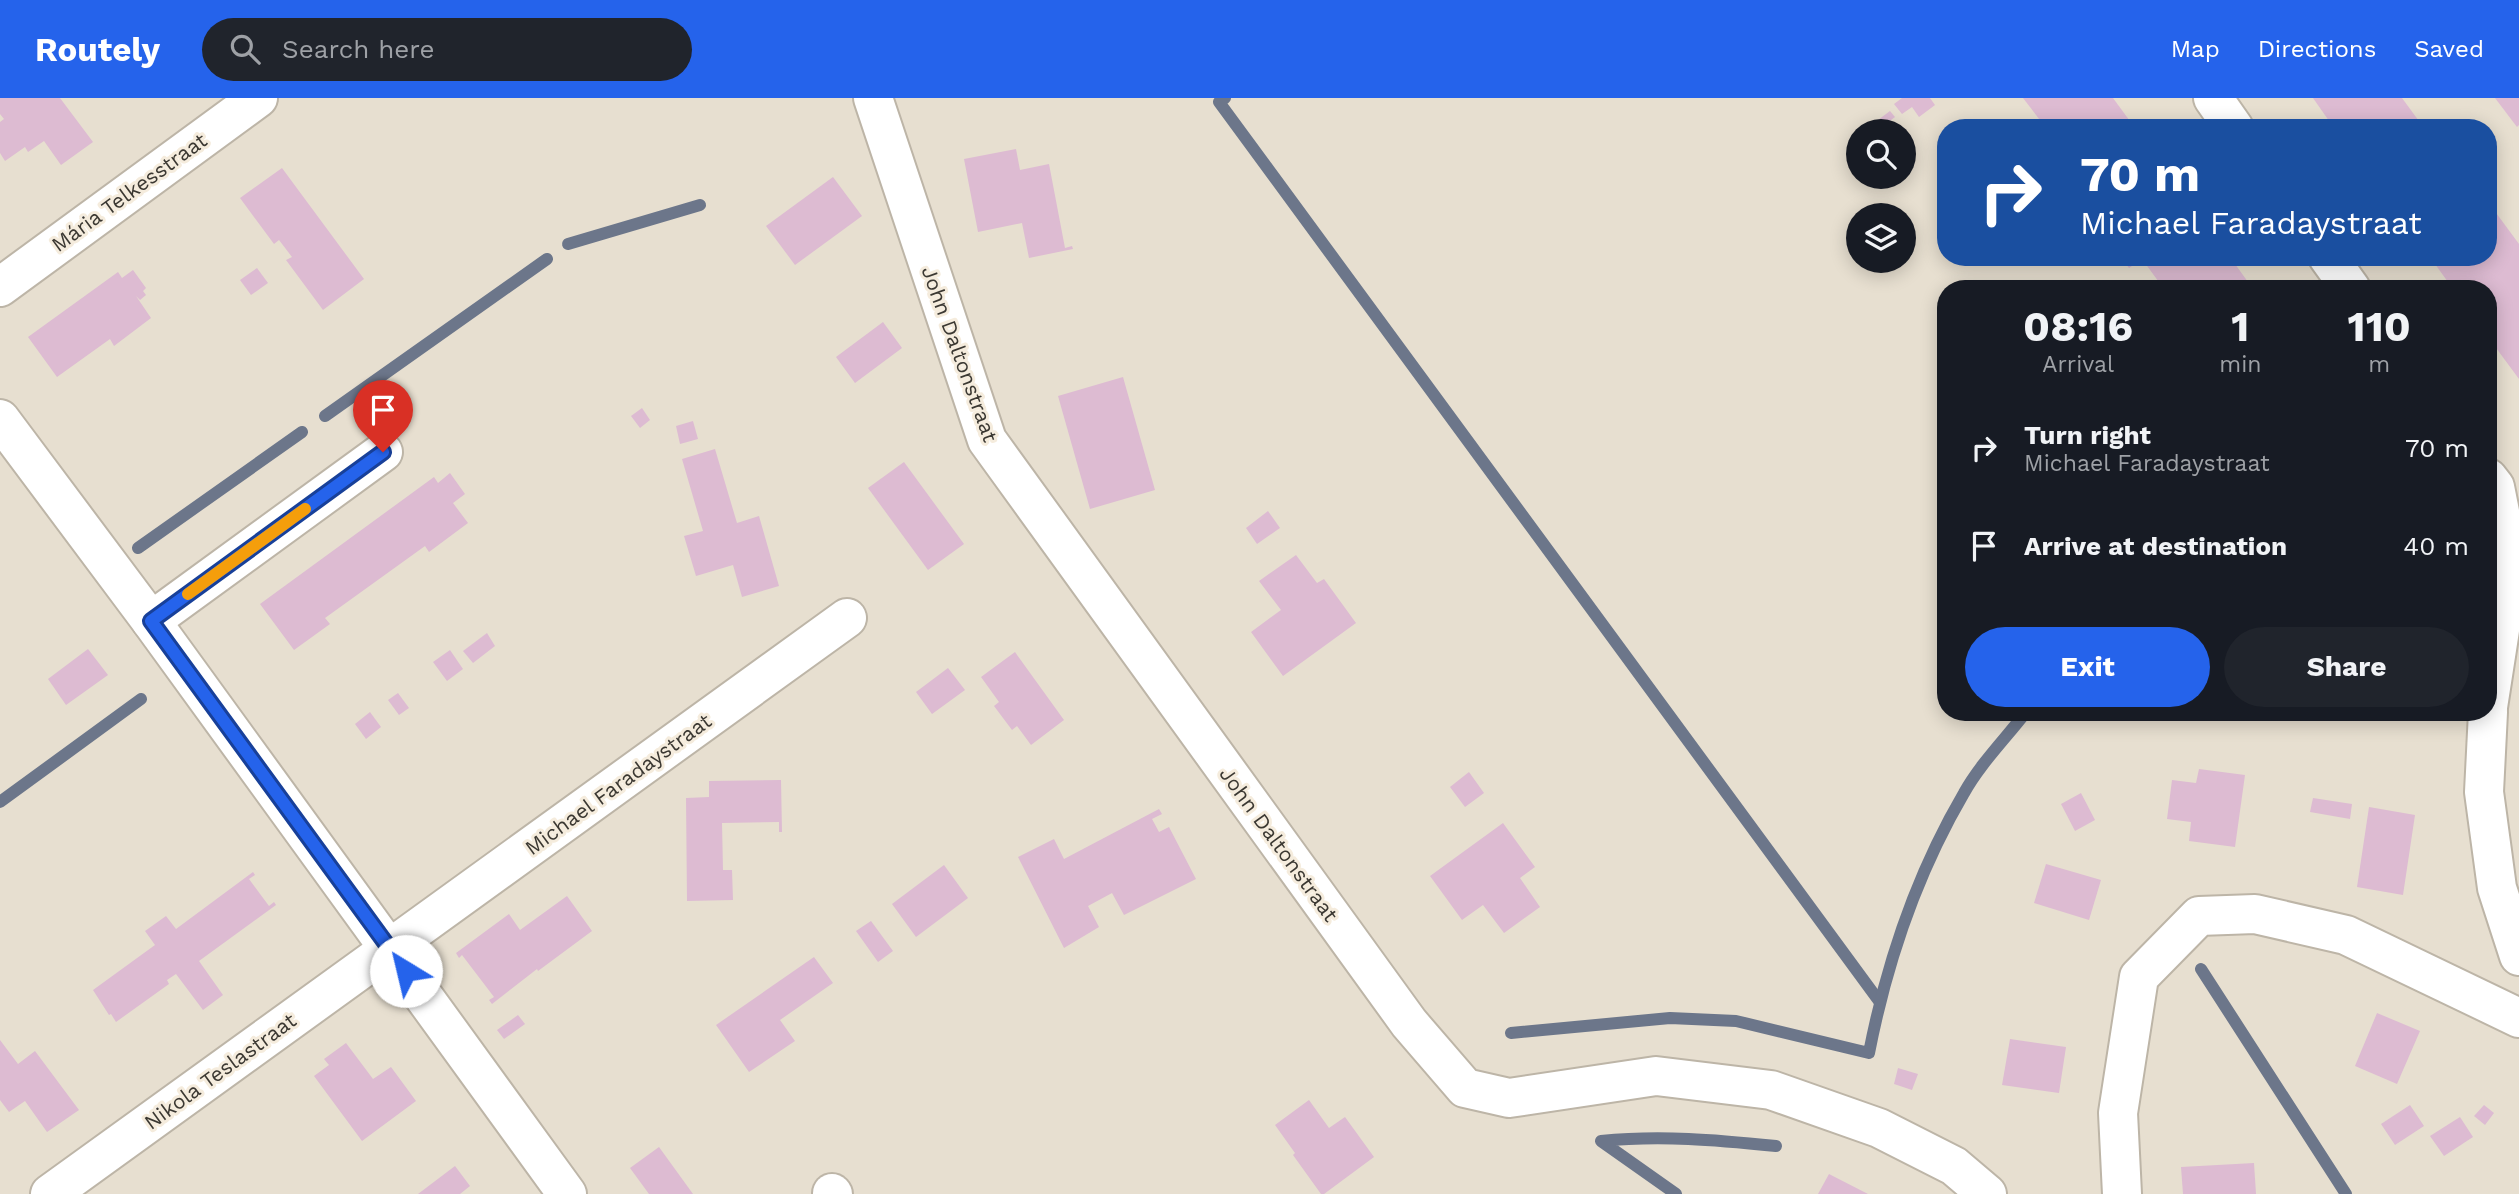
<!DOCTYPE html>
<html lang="en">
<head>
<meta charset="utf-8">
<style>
  :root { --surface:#171b24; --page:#20242c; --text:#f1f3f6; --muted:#9ea1a6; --accent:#2563eb }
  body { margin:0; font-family:"Work Sans",sans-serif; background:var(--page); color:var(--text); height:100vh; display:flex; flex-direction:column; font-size:26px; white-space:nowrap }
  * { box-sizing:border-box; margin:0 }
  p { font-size:23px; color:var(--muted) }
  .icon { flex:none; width:38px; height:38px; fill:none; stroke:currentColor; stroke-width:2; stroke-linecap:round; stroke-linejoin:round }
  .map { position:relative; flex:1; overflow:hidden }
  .panel { position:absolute; left:1937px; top:182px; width:560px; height:441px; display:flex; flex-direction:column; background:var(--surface); border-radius:28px; box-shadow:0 4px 18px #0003 }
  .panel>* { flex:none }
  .banner { position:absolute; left:1937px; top:21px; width:560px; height:147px; border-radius:28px; box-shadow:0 4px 18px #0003; background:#1a4fa0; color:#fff; overflow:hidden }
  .tools { position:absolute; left:1846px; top:21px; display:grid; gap:14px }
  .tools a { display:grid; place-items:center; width:70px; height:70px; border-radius:50%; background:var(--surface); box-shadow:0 4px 18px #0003; font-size:35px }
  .pin { position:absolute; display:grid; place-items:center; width:60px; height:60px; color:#fff; margin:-72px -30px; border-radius:50% 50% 50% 0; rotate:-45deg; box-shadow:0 0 7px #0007 }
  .pin .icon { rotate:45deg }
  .me { position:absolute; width:77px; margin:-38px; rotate:324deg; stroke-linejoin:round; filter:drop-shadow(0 0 5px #0008) }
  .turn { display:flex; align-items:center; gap:24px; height:147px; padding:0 28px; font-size:32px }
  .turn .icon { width:91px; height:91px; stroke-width:2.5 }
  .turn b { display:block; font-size:49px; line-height:60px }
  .eta { display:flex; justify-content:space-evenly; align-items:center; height:119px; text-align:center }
  .eta b { font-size:42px; font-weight:700; line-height:49px }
  .cta { display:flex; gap:14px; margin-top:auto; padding:14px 28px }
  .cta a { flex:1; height:80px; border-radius:42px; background:var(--accent); color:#fff; font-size:28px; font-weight:700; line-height:80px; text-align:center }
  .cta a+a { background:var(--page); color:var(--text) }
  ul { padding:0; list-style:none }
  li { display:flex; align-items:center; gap:21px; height:98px; padding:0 28px }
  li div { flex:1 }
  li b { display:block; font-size:26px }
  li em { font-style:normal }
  header { display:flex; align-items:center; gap:42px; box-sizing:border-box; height:98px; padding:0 35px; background:var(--accent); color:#fff }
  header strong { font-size:33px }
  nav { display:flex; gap:38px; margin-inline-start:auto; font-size:24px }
  .search { width:490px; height:63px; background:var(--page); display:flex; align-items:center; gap:18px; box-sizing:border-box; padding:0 24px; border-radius:38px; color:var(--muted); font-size:26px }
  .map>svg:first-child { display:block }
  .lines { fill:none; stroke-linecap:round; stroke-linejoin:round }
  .stream { stroke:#6c768a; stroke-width:12 }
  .building { fill:#ddbbd2 }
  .minor-casing { stroke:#bdb5a7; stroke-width:42 }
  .minor { stroke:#fff; stroke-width:38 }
  .route-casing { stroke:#184099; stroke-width:18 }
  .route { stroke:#2563eb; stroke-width:12 }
  .slow { stroke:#f59e0b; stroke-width:12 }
  .labels { text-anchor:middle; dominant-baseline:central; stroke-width:6; stroke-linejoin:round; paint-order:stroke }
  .street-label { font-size:21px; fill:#3b3832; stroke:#f5ecdd }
</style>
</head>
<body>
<header>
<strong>Routely</strong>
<div class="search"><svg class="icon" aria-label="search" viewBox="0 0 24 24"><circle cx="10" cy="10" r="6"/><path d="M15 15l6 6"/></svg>Search here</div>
<nav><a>Map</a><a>Directions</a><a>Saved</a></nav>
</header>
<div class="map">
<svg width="2519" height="1096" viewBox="0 0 2519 1096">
  <rect width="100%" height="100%" fill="#e7dfd0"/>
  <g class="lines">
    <!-- stream -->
    <g class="stream">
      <polyline points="1225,0 1219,4 1879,903"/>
      <polyline points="568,146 700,107"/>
      <polyline points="325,318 547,161"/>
      <polyline points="138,450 302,334"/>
      <polyline points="0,704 141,601"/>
      <polyline points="2201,871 2346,1096"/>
      <path d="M 1511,935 L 1670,920 L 1736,923 L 1869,955 C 1887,863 1916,777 1964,695 C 1980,666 2006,640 2026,614"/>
      <path d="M 1676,1096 L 1601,1043 C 1661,1037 1716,1042 1776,1048"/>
    </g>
  </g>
  <!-- building -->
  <g class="building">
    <polygon points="0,0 60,0 93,44 61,67 44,43 28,54 25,49 5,63 0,55 0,24 4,21 0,16"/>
    <polygon points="1902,0 1930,0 1935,7 1919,19 1912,9 1902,16 1894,6"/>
    <polygon points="2023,0 2113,0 2135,30 2046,30"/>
    <polygon points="2313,0 2402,0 2424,30 2334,30"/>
    <polygon points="2495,0 2519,0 2519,27 2517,29"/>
    <polygon points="1890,13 1895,19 1883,28 1878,22"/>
    <polygon points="1016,51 1020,72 1049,66 1065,150 1072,148 1073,151 1029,160 1022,125 978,134 964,61"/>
    <polygon points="282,70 364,181 323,212 286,162 292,159 279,142 274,146 240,100"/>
    <polygon points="833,79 862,118 795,167 766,128"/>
    <polygon points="2488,104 2519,146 2519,281 2488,239 2488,191 2453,191 2430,159 2488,159"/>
    <polygon points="2121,159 2230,159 2253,191 2164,191 2142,161 2129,170"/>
    <polygon points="257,170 268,185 251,197 240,182"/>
    <polygon points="133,172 146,190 143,193 146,197 140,202 136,198 151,220 114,248 110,241 57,279 28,239 118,174 122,180"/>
    <polygon points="883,224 902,250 855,285 836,259"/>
    <polygon points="1123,279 1155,392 1090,411 1058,298"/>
    <polygon points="642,310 650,322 640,330 631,318"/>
    <polygon points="693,323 698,341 680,346 676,328"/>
    <polygon points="715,351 737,425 759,418 779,488 742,499 733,467 696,478 684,438 703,433 682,361"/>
    <polygon points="904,364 964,446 928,472 868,390"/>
    <polygon points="450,375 465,396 453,405 468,425 429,454 425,448 325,520 330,526 294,552 260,506 434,379 438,385"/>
    <polygon points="1268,413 1280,430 1257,446 1246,430"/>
    <polygon points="1296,457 1317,485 1324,481 1356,525 1283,578 1251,534 1281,512 1259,483"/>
    <polygon points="487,535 495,548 473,565 463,553"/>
    <polygon points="88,551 108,577 66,607 48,581"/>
    <polygon points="450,552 463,571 447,583 433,564"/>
    <polygon points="1015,554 1064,622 1031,647 1017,628 1012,632 994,608 999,604 981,579"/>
    <polygon points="948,570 965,592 932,616 916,594"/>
    <polygon points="398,595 409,610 399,617 388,602"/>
    <polygon points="370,614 381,629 366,641 355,626"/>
    <polygon points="2199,671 2245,677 2235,749 2189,743 2191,724 2167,721 2172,682 2196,685"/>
    <polygon points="1469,674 1484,695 1465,709 1450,689"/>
    <polygon points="781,682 782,734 779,734 779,724 722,725 723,772 732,772 733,802 687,803 686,700 709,699 709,683"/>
    <polygon points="2081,695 2095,722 2075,733 2061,706"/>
    <polygon points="2313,700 2352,706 2350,721 2310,714"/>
    <polygon points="2369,709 2415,717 2403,797 2357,789"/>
    <polygon points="1159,711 1162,716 1152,721 1159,734 1169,729 1196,781 1124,817 1112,795 1088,808 1099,829 1064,850 1018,759 1054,741 1064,761"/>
    <polygon points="1503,725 1535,769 1520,780 1540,809 1504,835 1483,807 1462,822 1430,778"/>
    <polygon points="2046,766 2101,782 2089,822 2034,805"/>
    <polygon points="944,767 968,800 916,839 892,806"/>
    <polygon points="253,774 255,777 249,781 269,808 274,804 276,807 199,863 223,897 203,912 176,876 167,882 169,886 116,924 111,916 109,917 93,892 155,847 145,833 166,818 176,831"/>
    <polygon points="567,798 592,833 538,873 537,871 492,906 489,902 494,899 462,857 459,860 456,855 509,816 520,832"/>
    <polygon points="871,823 893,853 878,864 856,833"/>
    <polygon points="814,859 833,885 780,922 795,943 749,974 716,927"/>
    <polygon points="2377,915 2420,933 2397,986 2355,968"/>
    <polygon points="518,917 525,926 504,941 497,932"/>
    <polygon points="2010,941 2066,949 2059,995 2002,987"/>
    <polygon points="0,942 18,966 35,953 79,1012 47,1034 25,1003 9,1014 0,1002"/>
    <polygon points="346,945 373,981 391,969 416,1003 362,1043 314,978 329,967 324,961"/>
    <polygon points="1898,970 1918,976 1912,992 1894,986"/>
    <polygon points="1309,1002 1329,1030 1345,1019 1374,1059 1324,1096 1321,1096 1293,1057 1295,1055 1275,1027"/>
    <polygon points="2410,1007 2424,1028 2395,1047 2381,1026"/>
    <polygon points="2484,1007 2494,1015 2485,1027 2474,1018"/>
    <polygon points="2460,1019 2473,1039 2444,1058 2430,1038"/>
    <polygon points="659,1049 693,1096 649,1096 630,1070"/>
    <polygon points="2254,1065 2256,1096 2183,1096 2181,1069"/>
    <polygon points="455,1068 470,1088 460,1096 418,1096"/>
    <polygon points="1829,1076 1868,1096 1818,1096"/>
  </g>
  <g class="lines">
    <!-- minor casing -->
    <g class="minor-casing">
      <g id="minor">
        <polyline points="873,0 987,342 1409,925 1465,990 1509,1000 1656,978 1771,992 1879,1030 1954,1068 1987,1096"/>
        <polyline points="2213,0 2234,30"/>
        <polyline points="2328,159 2351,191"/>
        <polyline points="0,189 258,0"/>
        <polyline points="0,321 151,523 567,1096"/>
        <polyline points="2488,380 2495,389 2508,454 2502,519 2488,609"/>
        <polyline points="151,523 383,354"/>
        <polyline points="2488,614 2484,694 2497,790 2519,858"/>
        <polyline points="832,1095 833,1096"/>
        <polyline points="50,1096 847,520"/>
        <polyline points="2122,1096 2118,1015 2139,879 2199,818 2255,816 2346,837 2519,920"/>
      </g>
    </g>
    <!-- minor -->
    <use href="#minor" class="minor"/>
  </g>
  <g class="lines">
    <!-- route casing -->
    <g class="route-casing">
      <polyline id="route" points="383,354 151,523 406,873"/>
    </g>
    <!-- route -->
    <use href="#route" class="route"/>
    <!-- slow -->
    <polyline class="slow" points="188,496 305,411"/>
  </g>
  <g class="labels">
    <!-- street labels -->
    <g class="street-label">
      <text transform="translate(129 94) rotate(-36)">Mária Telkesstraat</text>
      <text transform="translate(960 256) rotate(70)">John Daltonstraat</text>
      <text transform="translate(618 686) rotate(-36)">Michael Faradaystraat</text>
      <text transform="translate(1279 746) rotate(54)">John Daltonstraat</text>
      <text transform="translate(220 973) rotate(-36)">Nikola Teslastraat</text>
    </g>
  </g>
</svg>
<div class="tools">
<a><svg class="icon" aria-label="search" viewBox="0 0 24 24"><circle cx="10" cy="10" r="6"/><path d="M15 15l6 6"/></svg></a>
<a><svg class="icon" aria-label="layers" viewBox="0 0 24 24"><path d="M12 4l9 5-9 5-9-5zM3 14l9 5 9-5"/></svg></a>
</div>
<div class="pin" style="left:383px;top:354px;background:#d93025"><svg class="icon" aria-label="arrive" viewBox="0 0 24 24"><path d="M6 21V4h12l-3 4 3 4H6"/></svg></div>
<svg class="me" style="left:406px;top:873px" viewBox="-20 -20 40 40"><circle r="19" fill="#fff"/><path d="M0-13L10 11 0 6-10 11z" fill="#2563eb"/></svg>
<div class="banner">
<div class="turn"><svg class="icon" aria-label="right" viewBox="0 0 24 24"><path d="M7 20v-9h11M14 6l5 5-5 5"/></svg><div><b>70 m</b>Michael Faradaystraat</div></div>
</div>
<section class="panel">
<div class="eta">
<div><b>08:16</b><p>Arrival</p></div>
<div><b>1</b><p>min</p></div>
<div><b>110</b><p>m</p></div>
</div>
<ul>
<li><svg class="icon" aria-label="right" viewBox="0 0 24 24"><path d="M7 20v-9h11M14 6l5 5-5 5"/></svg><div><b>Turn right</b><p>Michael Faradaystraat</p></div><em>70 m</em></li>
<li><svg class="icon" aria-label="arrive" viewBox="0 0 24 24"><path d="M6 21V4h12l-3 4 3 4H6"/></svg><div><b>Arrive at destination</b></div><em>40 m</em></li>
</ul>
<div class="cta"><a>Exit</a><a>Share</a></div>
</section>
</div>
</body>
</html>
